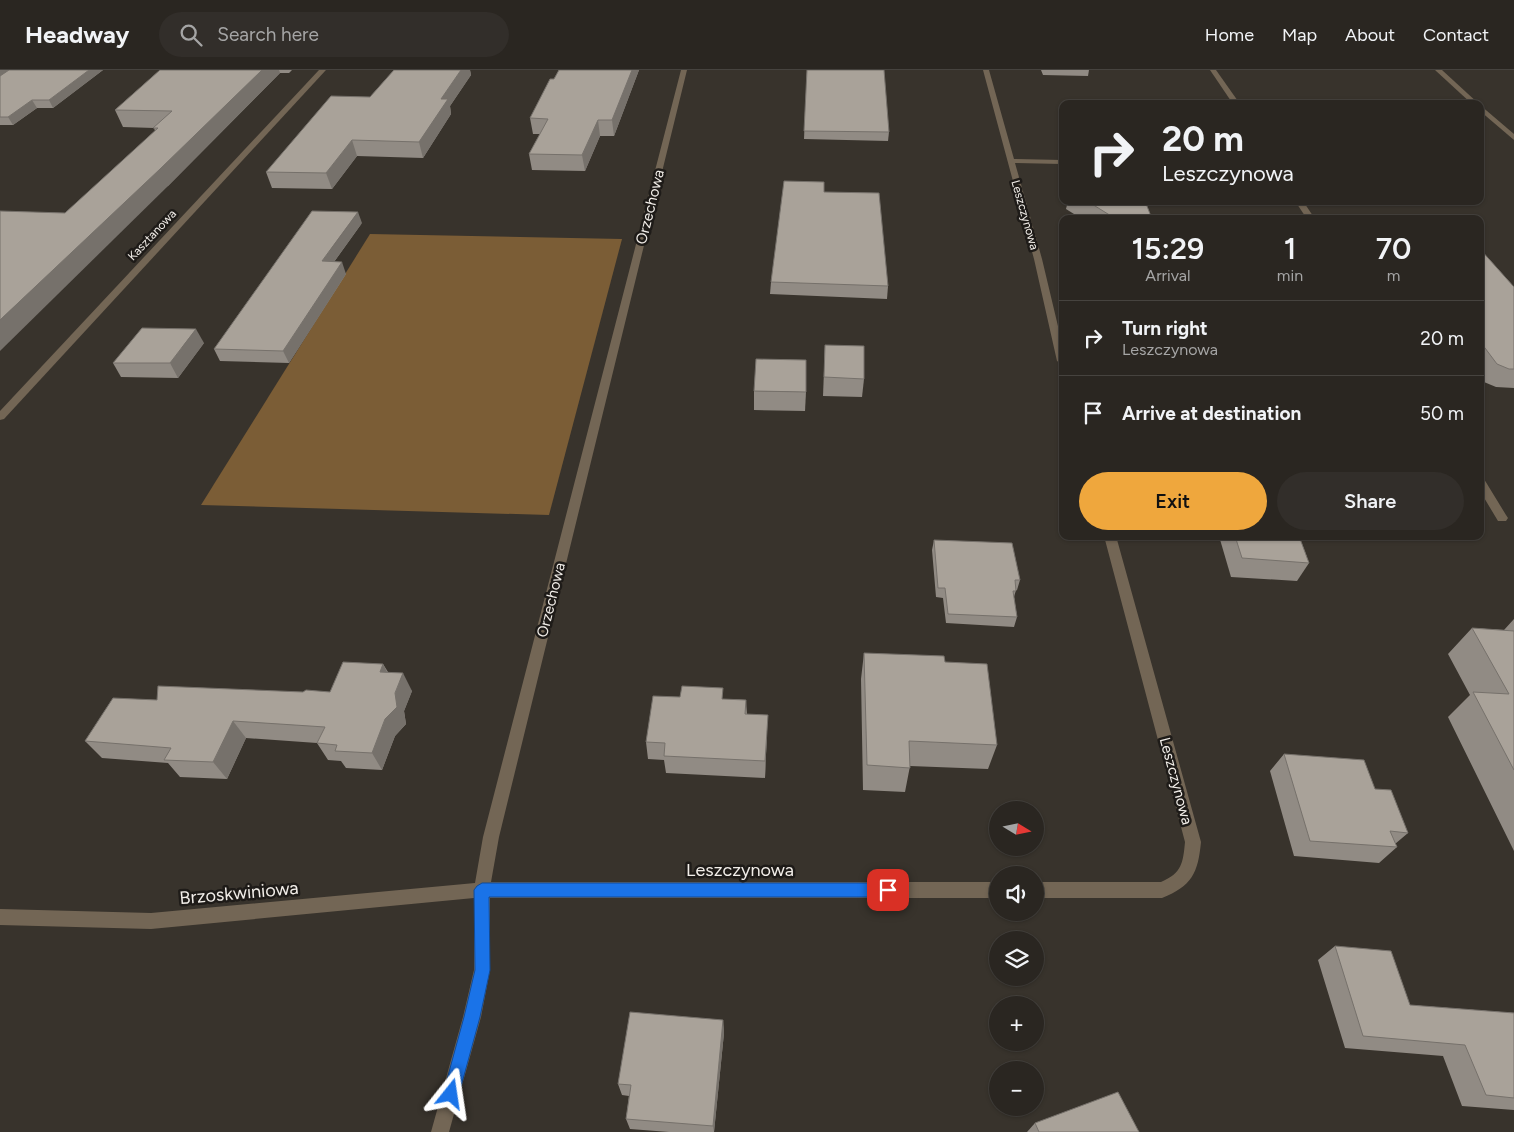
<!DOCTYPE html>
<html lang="en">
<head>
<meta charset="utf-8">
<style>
  :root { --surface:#2a2621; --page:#322e2a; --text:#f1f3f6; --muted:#a5a5a5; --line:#46433f; --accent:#efa73d }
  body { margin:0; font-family:Figtree,sans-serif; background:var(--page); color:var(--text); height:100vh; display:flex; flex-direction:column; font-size:19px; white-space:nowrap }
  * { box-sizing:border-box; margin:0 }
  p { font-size:16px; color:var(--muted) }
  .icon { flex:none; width:28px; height:28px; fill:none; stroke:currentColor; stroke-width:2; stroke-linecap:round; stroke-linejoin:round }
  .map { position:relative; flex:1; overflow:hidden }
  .side { position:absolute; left:1059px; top:145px; width:425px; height:325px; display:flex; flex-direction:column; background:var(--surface); border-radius:10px; box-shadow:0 1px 4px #0004,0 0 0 1px var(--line) }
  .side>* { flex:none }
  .guide { position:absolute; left:1059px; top:30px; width:425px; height:105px; border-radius:10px; box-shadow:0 1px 4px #0004,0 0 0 1px var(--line); background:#2a2621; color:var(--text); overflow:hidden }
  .needle { width:32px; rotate:100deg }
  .tools { position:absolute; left:989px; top:731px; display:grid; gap:10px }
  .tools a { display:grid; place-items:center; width:55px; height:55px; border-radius:50%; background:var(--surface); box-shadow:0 1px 4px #0004,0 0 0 1px var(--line); font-size:25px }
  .pin { position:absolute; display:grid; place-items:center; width:42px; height:42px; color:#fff; margin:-21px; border-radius:10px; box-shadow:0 2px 8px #0006 }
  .me { position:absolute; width:55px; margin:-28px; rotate:15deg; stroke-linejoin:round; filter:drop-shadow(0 0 4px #0008) }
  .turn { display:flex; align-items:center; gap:18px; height:105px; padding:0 20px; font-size:22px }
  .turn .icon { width:65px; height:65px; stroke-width:2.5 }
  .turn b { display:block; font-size:35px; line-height:42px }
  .eta { display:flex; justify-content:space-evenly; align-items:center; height:85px; text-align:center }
  .eta b { font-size:30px; font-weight:600; line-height:35px }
  .button { display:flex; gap:10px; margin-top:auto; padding:10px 20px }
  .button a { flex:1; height:58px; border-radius:30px; background:var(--accent); color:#111; font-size:20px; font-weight:600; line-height:58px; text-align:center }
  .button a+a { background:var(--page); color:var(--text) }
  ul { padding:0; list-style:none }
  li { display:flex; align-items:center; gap:15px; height:75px; padding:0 20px; border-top:1px solid var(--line) }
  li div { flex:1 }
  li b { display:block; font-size:19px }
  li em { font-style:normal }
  header { display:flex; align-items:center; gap:30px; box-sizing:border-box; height:70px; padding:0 25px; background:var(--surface); border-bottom:1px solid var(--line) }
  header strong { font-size:24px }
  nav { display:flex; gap:28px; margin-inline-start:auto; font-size:18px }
  .search { width:350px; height:45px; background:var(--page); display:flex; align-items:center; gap:12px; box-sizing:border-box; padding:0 18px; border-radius:28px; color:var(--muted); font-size:19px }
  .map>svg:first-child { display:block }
  .forest { fill:#7b5d36 }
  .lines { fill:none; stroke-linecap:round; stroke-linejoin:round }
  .minor { fill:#736655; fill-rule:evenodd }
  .wall { fill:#918b84 }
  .shaded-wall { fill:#76716b }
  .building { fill:#a9a299; stroke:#76716b }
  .route { fill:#1a73e8; stroke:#114b97 }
  .labels { text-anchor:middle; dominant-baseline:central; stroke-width:5; stroke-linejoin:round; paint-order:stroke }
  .far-street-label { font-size:12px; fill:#f2eee9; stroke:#1e1b18 }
  .street-label { font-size:15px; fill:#f2eee9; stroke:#1e1b18 }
  .near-street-label { font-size:18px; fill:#f2eee9; stroke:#1e1b18 }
</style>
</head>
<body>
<header>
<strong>Headway</strong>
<div class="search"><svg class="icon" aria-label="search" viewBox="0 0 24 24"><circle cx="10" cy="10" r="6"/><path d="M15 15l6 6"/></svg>Search here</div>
<nav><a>Home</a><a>Map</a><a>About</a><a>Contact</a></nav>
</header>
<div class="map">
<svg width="1514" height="1062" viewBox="0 0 1514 1062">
  <rect width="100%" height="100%" fill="#38332c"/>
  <!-- forest -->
  <polygon class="forest" points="370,164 622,169 549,445 201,435"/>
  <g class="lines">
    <!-- minor -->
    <g class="minor">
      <polygon points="319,0 326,0 4,349 0,350 0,341"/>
      <polygon points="681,0 687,0 499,767 491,812 998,812 998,828 490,828 490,900 481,947 449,1062 431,1062 463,947 474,900 474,828 151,859 0,855 0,839 151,843 475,813 483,767"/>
      <polygon points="983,0 989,0 1014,89 1062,90 1062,94 1015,93 1042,189 1062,273 1062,294 1057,291 1034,189"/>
      <polygon points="1210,0 1216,0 1240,34 1233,34"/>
      <polygon points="1435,0 1442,0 1479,34 1472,34"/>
      <polygon points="1480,35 1514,64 1514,70 1480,41"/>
      <polygon points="1295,131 1303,131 1315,149 1307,149"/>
      <polygon points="1480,408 1484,409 1506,445 1508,448 1506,451 1498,451 1480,421"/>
      <path d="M 1104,466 L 1116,466 L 1201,772 C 1198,803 1192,816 1162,828 L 1035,828 L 1035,812 L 1161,812 C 1182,803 1183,793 1185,772 Z"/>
    </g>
  </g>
  <!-- wall -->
  <g class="wall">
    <polygon points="0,0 103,0 53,38 37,38 13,55 0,55"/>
    <polygon points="160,0 292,0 289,3 280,3 168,116 65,143 155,61 154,58 123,57 115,40"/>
    <polygon points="394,0 470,0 471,5 450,36 451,44 423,88 357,86 332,119 272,118 266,102 370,27"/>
    <polygon points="559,0 639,0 614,66 600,66 585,101 532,100 529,84 540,64 533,64 530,48 554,9"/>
    <polygon points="807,0 889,62 888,71 804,69"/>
    <polygon points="1041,0 1089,0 1088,6 1043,5"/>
    <polygon points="824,122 888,216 887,229 770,224 771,212"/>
    <polygon points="1068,131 1145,131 1152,149 1082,149 1066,139"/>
    <polygon points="362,153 334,192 346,204 289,293 220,291 214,279"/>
    <polygon points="1480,179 1514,217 1514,318 1496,317 1484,312 1480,307"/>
    <polygon points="204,273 178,308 121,307 113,293"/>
    <polygon points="825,275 864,309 862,327 823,326"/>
    <polygon points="754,321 806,322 805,341 754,340"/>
    <polygon points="1219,466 1299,466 1309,493 1297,511 1231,507"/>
    <polygon points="934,470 1020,510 1017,520 1016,520 1014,527 1017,547 1014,557 946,553 943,528 936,527 932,480"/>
    <polygon points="1514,549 1514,781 1448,647 1470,625 1448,584 1472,558 1504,560"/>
    <polygon points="864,583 945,592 997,675 988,699 910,696 905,722 863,720 861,609"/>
    <polygon points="383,594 388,602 412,621 404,641 406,654 395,666 382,700 346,698 341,691 328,690 317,673 246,668 227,709 180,707 168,693 102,688 85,671 157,630 303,622 330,622"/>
    <polygon points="723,629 746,630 747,644 767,662 765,708 666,703 664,690 648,689 646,672"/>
    <polygon points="1284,684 1375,719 1408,763 1395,774 1397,777 1379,793 1294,786 1270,701"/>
    <polygon points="1335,876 1410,935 1514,943 1514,1040 1462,1036 1443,986 1345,978 1318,890"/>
    <polygon points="723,950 724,963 714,1062 669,1062 630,1059 626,1049 629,1026 622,1025 618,1014"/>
    <polygon points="1035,1053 1139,1062 1027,1062"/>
  </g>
  <!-- shaded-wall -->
  <g class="shaded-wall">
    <polygon points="0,0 12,0 0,8"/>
    <polygon points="89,0 103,0 53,38 49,30"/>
    <polygon points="262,0 279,0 280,3 168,116 0,281 0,250"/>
    <polygon points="461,0 470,0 471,5 450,36 451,44 423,88 419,72 441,29"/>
    <polygon points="632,0 639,0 614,66 612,50"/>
    <polygon points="32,30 37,38 13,55 8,47"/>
    <polygon points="598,50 600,66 585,101 582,85"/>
    <polygon points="352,70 357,86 332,119 326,103"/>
    <polygon points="358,142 362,153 326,203 322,191"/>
    <polygon points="342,192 346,204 289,293 283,281"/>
    <polygon points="196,259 204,273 178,308 170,293"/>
    <polygon points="383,594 392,612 380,602"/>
    <polygon points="403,603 412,621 404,641 406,654 395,666 382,700 372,683"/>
    <polygon points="768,645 767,662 765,708 765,691"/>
    <polygon points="233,651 246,668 227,709 213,692"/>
    <polygon points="723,950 724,963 714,1062 713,1056"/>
  </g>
  <!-- building -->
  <g class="building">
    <polygon points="9,0 89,0 49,30 32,30 8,47 0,47 0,6"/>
    <polygon points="160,0 262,0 160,99 0,250 0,141 65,143 158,58 153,58 172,41 115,40"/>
    <polygon points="394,0 461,0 441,29 448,29 419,72 352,70 326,103 266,102 331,26 370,27"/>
    <polygon points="559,0 632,0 612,50 598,50 582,85 529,84 548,49 530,48 550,9 554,9"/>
    <polygon points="807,0 884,0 889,62 804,61"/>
    <polygon points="784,111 824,112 824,122 879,123 888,216 771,212"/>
    <polygon points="1087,131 1145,131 1152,149 1116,149"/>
    <polygon points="312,141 358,142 322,191 342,192 283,281 214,279"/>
    <polygon points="1480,179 1514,217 1514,299 1509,299 1497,294 1482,274 1480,274"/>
    <polygon points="142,258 196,259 170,293 113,293"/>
    <polygon points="825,275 864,276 864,309 824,307"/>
    <polygon points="756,289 806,290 806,322 754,321"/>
    <polygon points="1235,466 1299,466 1309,493 1242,488"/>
    <polygon points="934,470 1012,473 1020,510 1015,510 1016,521 1013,521 1017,547 948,544 945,518 938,518"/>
    <polygon points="1472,558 1514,561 1514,700 1473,622 1509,624"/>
    <polygon points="864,583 944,586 945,592 987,594 997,675 909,671 910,698 867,695"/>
    <polygon points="343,592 383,594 380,602 403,603 395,623 397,637 385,649 372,683 335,681 337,675 317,673 325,657 233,651 213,692 164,690 171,678 85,671 113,628 157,630 158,616 303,622 306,620 330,622"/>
    <polygon points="682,616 723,618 722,629 746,630 745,644 768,645 765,691 664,686 665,673 646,672 653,626 680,627"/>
    <polygon points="1284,684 1364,690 1375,719 1391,720 1408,763 1390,761 1397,777 1310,771"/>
    <polygon points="1335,876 1391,881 1410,935 1514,943 1514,1028 1486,1025 1465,975 1363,966"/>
    <polygon points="630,942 723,950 713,1056 626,1049 631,1015 618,1014"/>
    <polygon points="1118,1022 1139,1062 1039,1062 1035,1053"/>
  </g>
  <!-- route -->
  <polygon class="route" points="482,813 888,813 893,815 895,820 893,825 888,827 489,827 490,900 480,947 459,1024 457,1030 451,1032 445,1030 443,1024 464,947 475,900 474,820 477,816"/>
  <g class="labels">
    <!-- far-street labels -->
    <g class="far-street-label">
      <text transform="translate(1025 145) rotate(74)">Leszczynowa</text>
      <text transform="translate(152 165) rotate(-47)">Kasztanowa</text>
    </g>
    <!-- street labels -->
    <g class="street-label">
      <text transform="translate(650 137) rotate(-76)">Orzechowa</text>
      <text transform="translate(551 530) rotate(-76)">Orzechowa</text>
      <text transform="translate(1176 711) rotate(75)">Leszczynowa</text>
    </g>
    <!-- near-street labels -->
    <g class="near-street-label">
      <text x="740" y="800">Leszczynowa</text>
      <text transform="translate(239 823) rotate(-5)">Brzoskwiniowa</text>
    </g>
  </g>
</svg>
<div class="tools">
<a><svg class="needle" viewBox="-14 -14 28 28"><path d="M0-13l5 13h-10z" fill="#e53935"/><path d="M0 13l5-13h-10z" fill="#a5a5a5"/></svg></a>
<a><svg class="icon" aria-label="sound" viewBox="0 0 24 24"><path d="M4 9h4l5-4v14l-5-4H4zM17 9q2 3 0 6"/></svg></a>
<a><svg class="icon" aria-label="layers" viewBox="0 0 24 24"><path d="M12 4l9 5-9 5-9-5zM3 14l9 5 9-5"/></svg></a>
<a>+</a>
<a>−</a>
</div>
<div class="pin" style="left:888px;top:820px;background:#d93025"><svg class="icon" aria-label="arrive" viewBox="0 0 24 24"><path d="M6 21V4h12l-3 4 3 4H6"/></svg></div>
<svg class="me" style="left:451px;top:1024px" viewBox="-20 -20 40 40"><path d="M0-17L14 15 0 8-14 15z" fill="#1a73e8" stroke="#fff" stroke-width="4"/></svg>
<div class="guide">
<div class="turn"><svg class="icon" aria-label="right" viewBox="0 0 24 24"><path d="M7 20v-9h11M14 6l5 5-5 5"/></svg><div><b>20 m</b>Leszczynowa</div></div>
</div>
<section class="side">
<div class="eta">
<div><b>15:29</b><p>Arrival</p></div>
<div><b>1</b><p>min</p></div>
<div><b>70</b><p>m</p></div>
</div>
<ul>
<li><svg class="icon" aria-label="right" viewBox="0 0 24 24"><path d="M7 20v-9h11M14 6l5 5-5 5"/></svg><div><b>Turn right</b><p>Leszczynowa</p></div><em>20 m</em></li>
<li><svg class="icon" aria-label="arrive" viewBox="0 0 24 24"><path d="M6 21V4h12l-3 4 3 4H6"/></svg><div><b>Arrive at destination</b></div><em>50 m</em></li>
</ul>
<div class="button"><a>Exit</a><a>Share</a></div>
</section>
</div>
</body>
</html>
